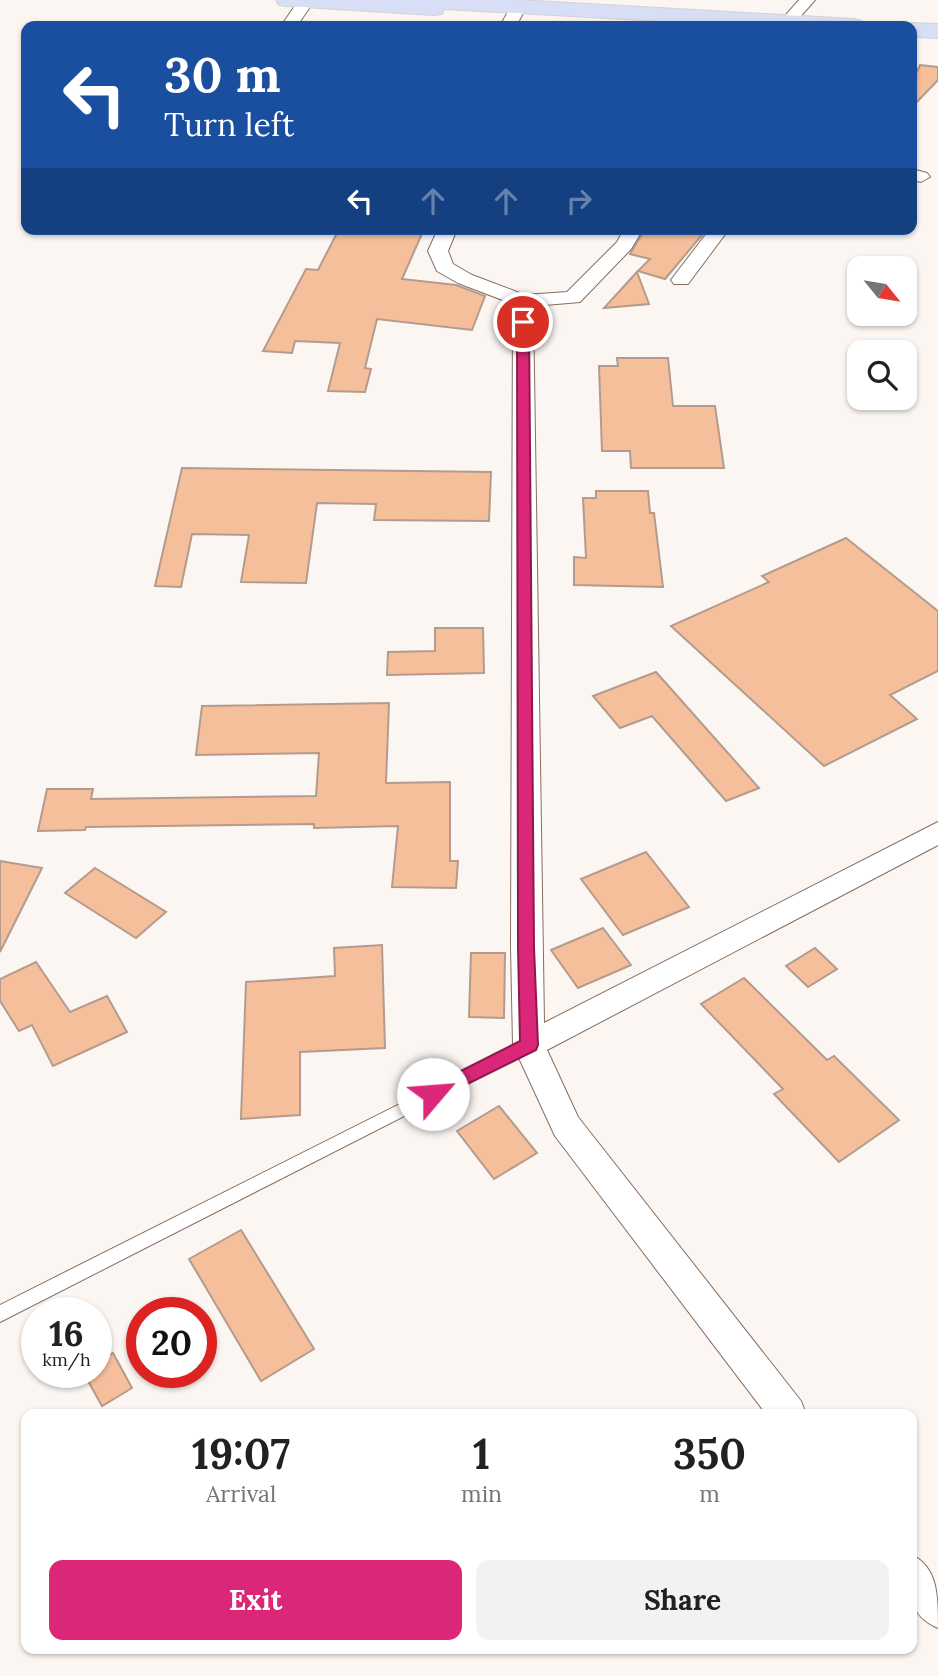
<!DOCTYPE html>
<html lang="en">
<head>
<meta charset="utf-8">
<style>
  :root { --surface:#fff; --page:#f2f2f2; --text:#202124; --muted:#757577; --accent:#db2777 }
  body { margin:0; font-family:Lora,serif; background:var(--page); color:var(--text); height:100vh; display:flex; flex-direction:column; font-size:26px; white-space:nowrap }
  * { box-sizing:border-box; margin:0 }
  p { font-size:23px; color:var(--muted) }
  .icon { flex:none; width:38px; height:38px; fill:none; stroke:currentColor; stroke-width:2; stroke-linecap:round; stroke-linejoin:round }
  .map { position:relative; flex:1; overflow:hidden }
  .drawer { position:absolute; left:21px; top:1409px; width:896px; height:245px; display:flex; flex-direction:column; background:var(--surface); border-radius:14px; box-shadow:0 2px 5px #0004 }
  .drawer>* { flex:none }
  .banner { position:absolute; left:21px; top:21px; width:896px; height:214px; border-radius:14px; box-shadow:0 2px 5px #0004; background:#1a4fa0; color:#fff; overflow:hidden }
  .needle { width:46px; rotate:120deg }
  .buttons { position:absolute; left:847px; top:256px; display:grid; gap:14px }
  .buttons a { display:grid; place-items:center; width:70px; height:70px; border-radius:14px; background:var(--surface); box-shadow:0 2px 5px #0004; font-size:35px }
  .speed { position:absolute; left:21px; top:1297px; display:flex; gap:14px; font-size:35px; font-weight:700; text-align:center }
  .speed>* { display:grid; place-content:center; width:91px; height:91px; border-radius:50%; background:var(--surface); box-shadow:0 2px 5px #0004; line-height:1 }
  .speed small { font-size:18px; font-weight:400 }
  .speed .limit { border:10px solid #d22; background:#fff; color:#111 }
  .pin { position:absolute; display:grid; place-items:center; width:60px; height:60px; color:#fff; margin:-30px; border:4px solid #fff; border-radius:50%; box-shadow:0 2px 7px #0007 }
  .me { position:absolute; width:77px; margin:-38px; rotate:63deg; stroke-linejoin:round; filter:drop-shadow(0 0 5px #0008) }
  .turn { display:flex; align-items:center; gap:24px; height:147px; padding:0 28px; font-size:32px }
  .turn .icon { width:91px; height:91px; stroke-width:2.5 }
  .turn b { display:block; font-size:49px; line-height:60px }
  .lanes { display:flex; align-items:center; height:66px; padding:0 28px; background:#0003; justify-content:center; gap:35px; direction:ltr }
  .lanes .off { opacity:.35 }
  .eta { display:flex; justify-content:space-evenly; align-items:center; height:119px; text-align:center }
  .eta b { font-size:42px; font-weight:700; line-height:49px }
  .cta { display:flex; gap:14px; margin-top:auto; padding:14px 28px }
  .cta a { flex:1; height:80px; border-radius:14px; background:var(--accent); color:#fff; font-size:28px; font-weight:700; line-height:80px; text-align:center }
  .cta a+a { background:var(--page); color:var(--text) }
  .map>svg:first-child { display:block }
  .building { fill:#f6bf9c; stroke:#b49b8c; stroke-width:2 }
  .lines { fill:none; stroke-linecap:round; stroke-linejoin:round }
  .service-casing { stroke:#866e60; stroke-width:2 }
  .minor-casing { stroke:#866e60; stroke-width:2 }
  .primary-casing { stroke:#d5d3d2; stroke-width:2 }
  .service { fill:#fff; fill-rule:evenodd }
  .minor { fill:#fff; fill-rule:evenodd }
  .primary { fill:#d7def5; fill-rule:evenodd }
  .route { fill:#db2777; stroke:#8e194d; stroke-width:2 }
</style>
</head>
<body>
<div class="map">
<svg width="938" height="1676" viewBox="0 0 938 1676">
  <rect width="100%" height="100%" fill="#fbf6f2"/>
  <!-- building -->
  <g class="building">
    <polygon points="920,65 938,67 938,80 912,107 912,82"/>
    <polygon points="339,229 424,229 402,279 456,285 485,296 472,330 377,319 365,368 371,369 365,392 328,391 340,343 295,341 292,353 263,351 306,269 318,270"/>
    <polygon points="645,229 707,229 665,279 638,271 650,259 630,254"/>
    <polygon points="637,272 649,304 604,308"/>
    <polygon points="617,358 668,358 673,406 715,406 724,468 631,468 630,451 602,451 599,366 618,366"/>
    <polygon points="182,468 491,472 489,521 374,520 376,504 317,503 306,583 241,582 249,535 192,534 181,587 155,586"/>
    <polygon points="596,491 648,491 650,513 654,513 663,587 574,585 574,557 586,558 583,498 596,498"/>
    <polygon points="846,538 938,611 938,671 890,695 917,719 824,766 671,626 769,582 762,576"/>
    <polygon points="435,628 483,628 484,673 387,675 388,652 435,651"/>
    <polygon points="656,672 759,788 726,801 652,716 620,728 593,696"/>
    <polygon points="389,703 386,783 450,782 450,861 458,861 456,888 392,887 398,826 314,828 314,824 86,827 85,830 38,831 47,789 93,789 91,799 316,796 319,753 196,755 202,706"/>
    <polygon points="646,852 689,907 623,935 581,879"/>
    <polygon points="0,861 42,868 0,952"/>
    <polygon points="95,868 166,912 136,938 65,893"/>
    <polygon points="603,928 631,965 578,988 551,950"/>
    <polygon points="382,945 385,1048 300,1052 300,1115 241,1119 246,982 335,976 334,948"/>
    <polygon points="815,948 837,969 808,987 786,966"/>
    <polygon points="471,953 505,953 504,1018 469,1017"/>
    <polygon points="36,962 70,1012 107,996 127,1032 53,1066 32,1025 19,1031 0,1001 0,979"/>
    <polygon points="744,978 827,1060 834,1056 899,1120 839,1162 774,1094 783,1089 701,1004"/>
    <polygon points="499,1106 537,1153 494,1179 457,1131"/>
    <polygon points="241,1230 314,1349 261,1381 189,1259"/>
    <polygon points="113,1353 132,1388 102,1406 83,1372 96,1372 96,1363"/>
  </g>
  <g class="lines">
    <!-- service casing -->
    <g class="service-casing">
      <polygon id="service" points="529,1039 534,1040 537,1045 534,1050 0,1322 0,1305"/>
    </g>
    <!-- minor casing -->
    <g class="minor-casing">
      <g id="minor">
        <polygon points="299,0 314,1 297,26 281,26"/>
        <polygon points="799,0 815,0 792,26 776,26"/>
        <polygon points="519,1 527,6 516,26 500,26 513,3"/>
        <polygon points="912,169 927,173 930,177 921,182 912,180"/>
        <polygon points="438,229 457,229 448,251 453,264 472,275 525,295 567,292 617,242 624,229 643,229 631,249 580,302 533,306 544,1023 938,822 938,845 547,1050 578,1117 801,1401 806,1414 766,1414 555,1136 513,1045 511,947 513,304 458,283 437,271 428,251"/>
        <polygon points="710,229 729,229 688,284 674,284 671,280"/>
        <path d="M 912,1555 C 938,1568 938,1596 938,1628 C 903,1613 912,1587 912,1555 Z"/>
      </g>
    </g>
    <!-- primary casing -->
    <g class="primary-casing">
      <g id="primary">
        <polygon points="276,0 518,0 854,19 862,21 865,26 747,26 444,9 442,14 434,15 287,6 279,5"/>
        <polygon points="912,23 938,24 938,38 912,37 912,26 904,26"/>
      </g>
    </g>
    <!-- service -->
    <use href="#service" class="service"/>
    <!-- minor -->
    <use href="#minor" class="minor"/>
    <!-- primary -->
    <use href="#primary" class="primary"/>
  </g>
  <!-- route -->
  <polygon class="route" points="523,319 529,322 534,947 538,1045 536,1050 433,1101 427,1099 424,1094 427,1088 520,1041 518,947 517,322"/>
</svg>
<div class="buttons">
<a><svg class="needle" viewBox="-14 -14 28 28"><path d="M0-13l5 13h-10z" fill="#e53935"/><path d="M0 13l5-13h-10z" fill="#757577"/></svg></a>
<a><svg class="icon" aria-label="search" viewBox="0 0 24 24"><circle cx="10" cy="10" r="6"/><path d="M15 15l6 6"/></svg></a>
</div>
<div class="speed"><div>16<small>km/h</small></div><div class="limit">20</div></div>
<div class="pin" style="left:523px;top:322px;background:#d93025"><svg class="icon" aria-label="arrive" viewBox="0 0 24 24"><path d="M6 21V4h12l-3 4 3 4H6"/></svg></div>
<svg class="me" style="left:433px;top:1094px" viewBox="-20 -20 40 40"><circle r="19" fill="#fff"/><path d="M0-13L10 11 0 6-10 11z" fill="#db2777"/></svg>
<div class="banner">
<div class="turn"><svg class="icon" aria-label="left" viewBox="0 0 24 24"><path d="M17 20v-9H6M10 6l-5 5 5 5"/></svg><div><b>30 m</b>Turn left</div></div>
<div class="lanes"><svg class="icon" aria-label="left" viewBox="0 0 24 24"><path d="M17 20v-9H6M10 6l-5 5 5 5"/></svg><svg class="icon off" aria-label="ahead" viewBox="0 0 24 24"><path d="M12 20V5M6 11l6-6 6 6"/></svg><svg class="icon off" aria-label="ahead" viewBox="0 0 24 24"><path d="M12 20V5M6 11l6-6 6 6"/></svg><svg class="icon off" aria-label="right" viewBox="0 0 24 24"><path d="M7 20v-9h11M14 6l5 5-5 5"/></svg></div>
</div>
<section class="drawer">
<div class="eta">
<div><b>19:07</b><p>Arrival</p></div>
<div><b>1</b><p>min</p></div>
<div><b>350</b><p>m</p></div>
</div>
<div class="cta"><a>Exit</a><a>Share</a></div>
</section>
</div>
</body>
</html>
